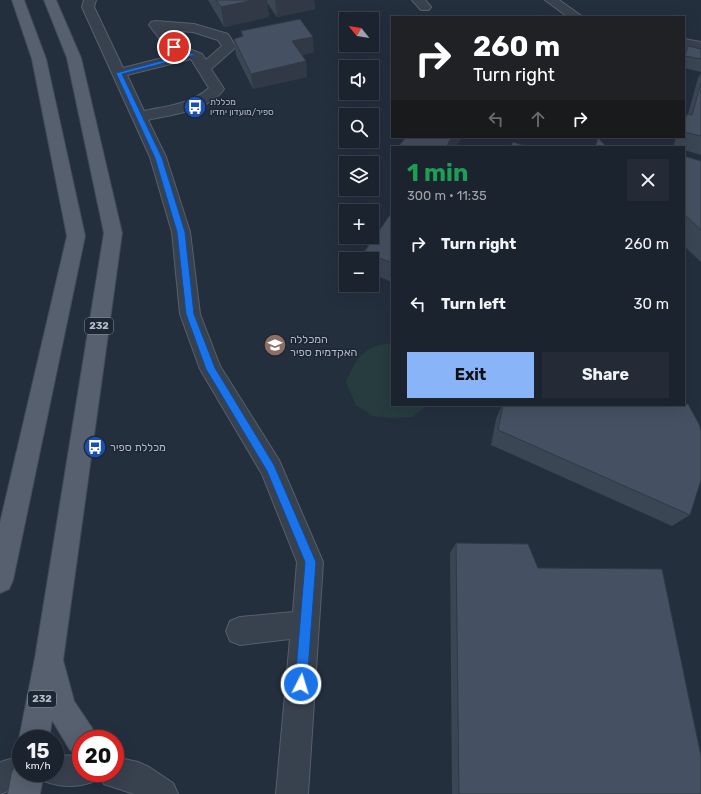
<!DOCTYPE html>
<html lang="en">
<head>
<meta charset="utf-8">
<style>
  :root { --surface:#1b232e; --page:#242b36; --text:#f1f3f6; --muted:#a0a4aa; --line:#39404a; --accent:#8ab4f8 }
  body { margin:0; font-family:Rubik,Heebo,sans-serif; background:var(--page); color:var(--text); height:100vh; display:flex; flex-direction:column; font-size:15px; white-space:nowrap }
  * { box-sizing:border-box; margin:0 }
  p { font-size:13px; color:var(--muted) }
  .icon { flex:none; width:22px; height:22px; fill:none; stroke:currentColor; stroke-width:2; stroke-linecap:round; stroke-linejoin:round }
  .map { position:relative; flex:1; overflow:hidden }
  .panel { position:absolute; left:391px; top:146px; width:294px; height:260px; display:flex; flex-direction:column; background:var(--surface); border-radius:0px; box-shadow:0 4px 16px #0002,0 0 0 1px var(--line) }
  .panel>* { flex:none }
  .top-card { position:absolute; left:391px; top:16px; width:294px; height:122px; border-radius:0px; box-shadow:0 4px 16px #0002,0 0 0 1px var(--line); background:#202124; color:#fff; overflow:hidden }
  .needle { width:26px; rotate:300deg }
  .fabs { position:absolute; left:339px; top:12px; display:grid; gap:8px }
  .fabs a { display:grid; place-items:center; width:40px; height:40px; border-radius:0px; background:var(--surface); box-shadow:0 4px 16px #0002,0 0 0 1px var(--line); font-size:20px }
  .speed { position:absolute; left:12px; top:730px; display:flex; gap:8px; font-size:20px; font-weight:700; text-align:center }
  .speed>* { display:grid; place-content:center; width:52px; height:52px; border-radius:50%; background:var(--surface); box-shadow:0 4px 16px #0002,0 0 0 1px var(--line); line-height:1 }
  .speed small { font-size:10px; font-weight:400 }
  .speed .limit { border:6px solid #d22; background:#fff; color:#111 }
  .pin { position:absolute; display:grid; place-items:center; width:34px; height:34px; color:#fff; margin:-17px; border:2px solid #fff; border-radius:50%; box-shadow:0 1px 4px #0007 }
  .me { position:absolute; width:44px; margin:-22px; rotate:5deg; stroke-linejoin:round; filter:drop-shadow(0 0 3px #0008) }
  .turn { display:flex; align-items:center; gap:14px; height:84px; padding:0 16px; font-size:18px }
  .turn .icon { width:52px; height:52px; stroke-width:2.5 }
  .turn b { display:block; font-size:28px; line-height:34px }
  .lanes { display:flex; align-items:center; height:38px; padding:0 16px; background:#0003; justify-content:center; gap:20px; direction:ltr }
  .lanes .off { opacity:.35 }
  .round { display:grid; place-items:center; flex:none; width:42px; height:42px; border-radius:0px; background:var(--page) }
  .summary { display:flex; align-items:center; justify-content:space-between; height:68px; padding:0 16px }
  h1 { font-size:24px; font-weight:700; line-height:30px; color:#1e9e55 }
  .cta { display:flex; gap:8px; margin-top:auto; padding:8px 16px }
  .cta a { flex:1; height:46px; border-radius:0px; background:var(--accent); color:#111; font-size:16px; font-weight:700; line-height:46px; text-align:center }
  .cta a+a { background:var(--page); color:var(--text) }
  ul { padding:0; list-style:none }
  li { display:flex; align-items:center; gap:12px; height:60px; padding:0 16px }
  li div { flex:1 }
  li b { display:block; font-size:15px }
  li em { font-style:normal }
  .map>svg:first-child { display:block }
  .green { fill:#263c3f }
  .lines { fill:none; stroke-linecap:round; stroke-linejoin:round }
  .minor-casing { stroke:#565f6c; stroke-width:2 }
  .major-casing { stroke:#414a57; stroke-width:2 }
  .minor { fill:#38414e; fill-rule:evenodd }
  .major { fill:#56606e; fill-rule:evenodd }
  .wall { fill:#3b4654 }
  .shaded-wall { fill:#303945 }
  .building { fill:#455162; stroke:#303945 }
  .route { fill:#1a73e8; stroke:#114b97 }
  .labels { text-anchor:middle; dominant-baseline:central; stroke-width:3; stroke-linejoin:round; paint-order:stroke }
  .far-poi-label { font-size:9px; fill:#b4bcc9; stroke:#1d2633; text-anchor:start }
  .shield { fill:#1d2633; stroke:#878f9c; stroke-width:1 }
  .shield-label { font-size:10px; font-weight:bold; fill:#b4bcc9 }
  .poi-label { font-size:11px; fill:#b4bcc9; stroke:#1d2633; text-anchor:start }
</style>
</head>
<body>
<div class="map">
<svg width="701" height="794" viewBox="0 0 701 794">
  <rect width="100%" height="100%" fill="#242f3e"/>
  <!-- green -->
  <path class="green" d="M 392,343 L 392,405 L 428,405 L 412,417 L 391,418 L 373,416 L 356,405 L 346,382 C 357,357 363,346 392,343 Z"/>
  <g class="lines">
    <!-- minor casing -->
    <g class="minor-casing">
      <g id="minor">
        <path d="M 84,0 L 96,0 L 94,7 L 123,68 L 178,54 L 169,51 L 149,25 L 151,22 L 156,21 L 194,24 L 228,34 L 236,47 L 211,69 L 224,89 C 209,111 173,114 148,120 L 166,157 L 190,232 L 200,314 L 220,366 L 279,460 L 323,562 L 308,794 L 276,794 L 290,639 L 240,645 L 230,641 L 226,631 L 230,621 L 240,617 L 293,612 L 297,562 L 262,474 L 200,369 L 180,314 L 172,232 L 150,157 L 82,7 ZM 167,30 L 193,32 L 218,40 L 222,46 L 206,60 L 202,54 L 179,45 ZM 191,59 L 209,88 C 191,104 167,106 144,111 L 127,75 Z"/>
        <polygon points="412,0 425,0 431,7 429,10 421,10"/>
        <polygon points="545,0 559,0 583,17 568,17"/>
        <polygon points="684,39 701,42 701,50 684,47"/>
        <path d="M 55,755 L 81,756 L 81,773 L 96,773 L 92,782 C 76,788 60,787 44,781 L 41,773 L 55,773 Z"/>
        <polygon points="21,756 21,773 36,773 32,782 0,794 0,762"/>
        <polygon points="115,757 138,762 149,767 173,783 178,794 134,794 104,784 99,773 115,773"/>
      </g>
    </g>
    <!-- major casing -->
    <g class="major-casing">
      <g id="major">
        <polygon points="12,0 24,0 46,59 85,236 13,580 9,589 0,593 0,523 67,236 32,59"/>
        <polygon points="44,0 56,0 81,58 122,233 63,660 74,701 92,728 96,739 81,739 81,754 70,750 52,720 49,739 21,739 21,744 19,739 35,658 104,233 67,58"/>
        <polygon points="21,760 21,773 44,773 40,794 8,794 12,773 17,762"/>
      </g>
    </g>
    <!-- minor -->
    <use href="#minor" class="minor"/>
    <!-- major -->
    <use href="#major" class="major"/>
  </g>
  <!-- wall -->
  <g class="wall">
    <polygon points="208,0 314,0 315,9 277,17 268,4 267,4 269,17 224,27"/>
    <polygon points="241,31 314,52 302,55 306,61 307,77 253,89 236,55 234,39 242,37"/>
    <polygon points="688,46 701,49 701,72 684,68 684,55"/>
    <polygon points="701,73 701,155 684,150 684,147 673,147 676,137 684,137 684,120 687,114 688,114 698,78"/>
    <polygon points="684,156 701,161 701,262 684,246"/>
    <polygon points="392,197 392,282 372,274 372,259 364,259 364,252 391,214"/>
    <polygon points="502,405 684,405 690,515 672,526 491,445 496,419"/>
    <polygon points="456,543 538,568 701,794 452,794 450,553"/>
  </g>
  <!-- shaded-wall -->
  <g class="shaded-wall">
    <polygon points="254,0 267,0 269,17 224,27 221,7"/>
    <polygon points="275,0 314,0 315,9 277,17"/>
    <polygon points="313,37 314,52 293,57 292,41"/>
    <polygon points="306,61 307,77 253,89 251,74"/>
    <polygon points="452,137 462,137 456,147 446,147"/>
  </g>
  <!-- building -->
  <g class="building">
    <polygon points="216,0 254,0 221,7"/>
    <polygon points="543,15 553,17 542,17"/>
    <polygon points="300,19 313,37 292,41 306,61 251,74 234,39 243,36 241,31"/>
    <polygon points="688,46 701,49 701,59 685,56"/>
    <polygon points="701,83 701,136 684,132 684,124 687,114 692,115"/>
    <polygon points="406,137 452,137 446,147 398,147"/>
    <polygon points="598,138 607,147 595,147"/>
    <polygon points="513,142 529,147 510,147"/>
    <polygon points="642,145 650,147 641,147"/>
    <polygon points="684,156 701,161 701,230 684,214"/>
    <polygon points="392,212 392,263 364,252"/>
    <polygon points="684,404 688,404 699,424 701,431 701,480 690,515 498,430 503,405 684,405"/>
    <polygon points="456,543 528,544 538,568 662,569 701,756 701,794 459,794"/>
  </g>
  <!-- route -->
  <polygon class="route" points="172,46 176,46 195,55 122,74 162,158 185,232 194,314 215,368 274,465 316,562 307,684 305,689 301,690 296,689 295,684 305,562 267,471 206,369 186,314 177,232 155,158 116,73 187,54 172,48"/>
  <!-- icons -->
  <defs>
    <g id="bus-disc" transform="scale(1.15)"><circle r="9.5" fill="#1a4fb4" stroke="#1d2633"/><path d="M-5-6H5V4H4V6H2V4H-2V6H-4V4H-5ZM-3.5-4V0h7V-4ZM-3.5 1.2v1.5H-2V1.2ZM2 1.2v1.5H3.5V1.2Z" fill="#fff"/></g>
    <g id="university-disc" transform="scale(1.15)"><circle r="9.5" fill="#8d6e63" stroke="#1d2633"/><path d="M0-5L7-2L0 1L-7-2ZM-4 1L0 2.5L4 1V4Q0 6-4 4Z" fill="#fff"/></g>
  </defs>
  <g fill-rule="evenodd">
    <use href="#bus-disc" x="195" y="107"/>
    <use href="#university-disc" x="275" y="345"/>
    <use href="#bus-disc" x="95" y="447"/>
  </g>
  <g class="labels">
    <!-- far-poi labels -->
    <g class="far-poi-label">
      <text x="210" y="102">מכללת<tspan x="210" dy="10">ספיר/מועדון יחדיו</tspan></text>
    </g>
    <!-- shield labels -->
    <g class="shield">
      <rect x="85" y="318" width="28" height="16" rx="3"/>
      <rect x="28" y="691" width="28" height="16" rx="3"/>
    </g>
    <g class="shield-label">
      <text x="99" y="326">232</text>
      <text x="42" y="699">232</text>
    </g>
    <!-- poi labels -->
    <g class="poi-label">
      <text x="290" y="339">המכללה<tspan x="290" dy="13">האקדמית ספיר</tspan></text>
      <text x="110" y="447">מכללת ספיר</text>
    </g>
  </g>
</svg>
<div class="fabs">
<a><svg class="needle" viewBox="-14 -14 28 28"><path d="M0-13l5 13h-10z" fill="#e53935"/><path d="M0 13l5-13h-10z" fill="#a0a4aa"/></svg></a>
<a><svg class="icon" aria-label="sound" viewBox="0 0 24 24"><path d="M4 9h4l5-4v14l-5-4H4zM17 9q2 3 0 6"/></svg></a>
<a><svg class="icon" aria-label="search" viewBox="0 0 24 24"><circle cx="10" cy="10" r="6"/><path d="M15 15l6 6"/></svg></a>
<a><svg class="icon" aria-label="layers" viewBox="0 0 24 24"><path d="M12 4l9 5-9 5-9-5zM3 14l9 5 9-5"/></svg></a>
<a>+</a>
<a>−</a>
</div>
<div class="speed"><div>15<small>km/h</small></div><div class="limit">20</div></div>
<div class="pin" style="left:174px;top:47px;background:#d93025"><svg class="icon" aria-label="arrive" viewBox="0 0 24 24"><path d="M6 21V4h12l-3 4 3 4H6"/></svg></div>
<svg class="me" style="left:301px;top:684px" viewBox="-20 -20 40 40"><circle r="17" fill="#1a73e8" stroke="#fff" stroke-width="3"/><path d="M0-11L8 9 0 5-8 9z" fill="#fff"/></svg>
<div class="top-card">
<div class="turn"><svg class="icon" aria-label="right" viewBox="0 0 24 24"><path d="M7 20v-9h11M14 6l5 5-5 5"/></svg><div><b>260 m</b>Turn right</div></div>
<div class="lanes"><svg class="icon off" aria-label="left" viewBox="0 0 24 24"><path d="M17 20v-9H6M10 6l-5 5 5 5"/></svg><svg class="icon off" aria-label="ahead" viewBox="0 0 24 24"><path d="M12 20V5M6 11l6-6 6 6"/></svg><svg class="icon" aria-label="right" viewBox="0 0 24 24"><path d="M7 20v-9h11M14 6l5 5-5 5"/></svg></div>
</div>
<section class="panel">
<div class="summary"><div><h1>1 min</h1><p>300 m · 11:35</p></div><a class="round"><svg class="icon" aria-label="close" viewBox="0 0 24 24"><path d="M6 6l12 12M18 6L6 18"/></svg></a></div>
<ul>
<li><svg class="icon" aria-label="right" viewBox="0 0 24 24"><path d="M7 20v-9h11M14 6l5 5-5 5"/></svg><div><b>Turn right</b></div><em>260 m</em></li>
<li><svg class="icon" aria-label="left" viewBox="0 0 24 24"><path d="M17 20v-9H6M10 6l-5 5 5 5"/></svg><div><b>Turn left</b></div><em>30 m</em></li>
</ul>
<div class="cta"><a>Exit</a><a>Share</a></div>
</section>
</div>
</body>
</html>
